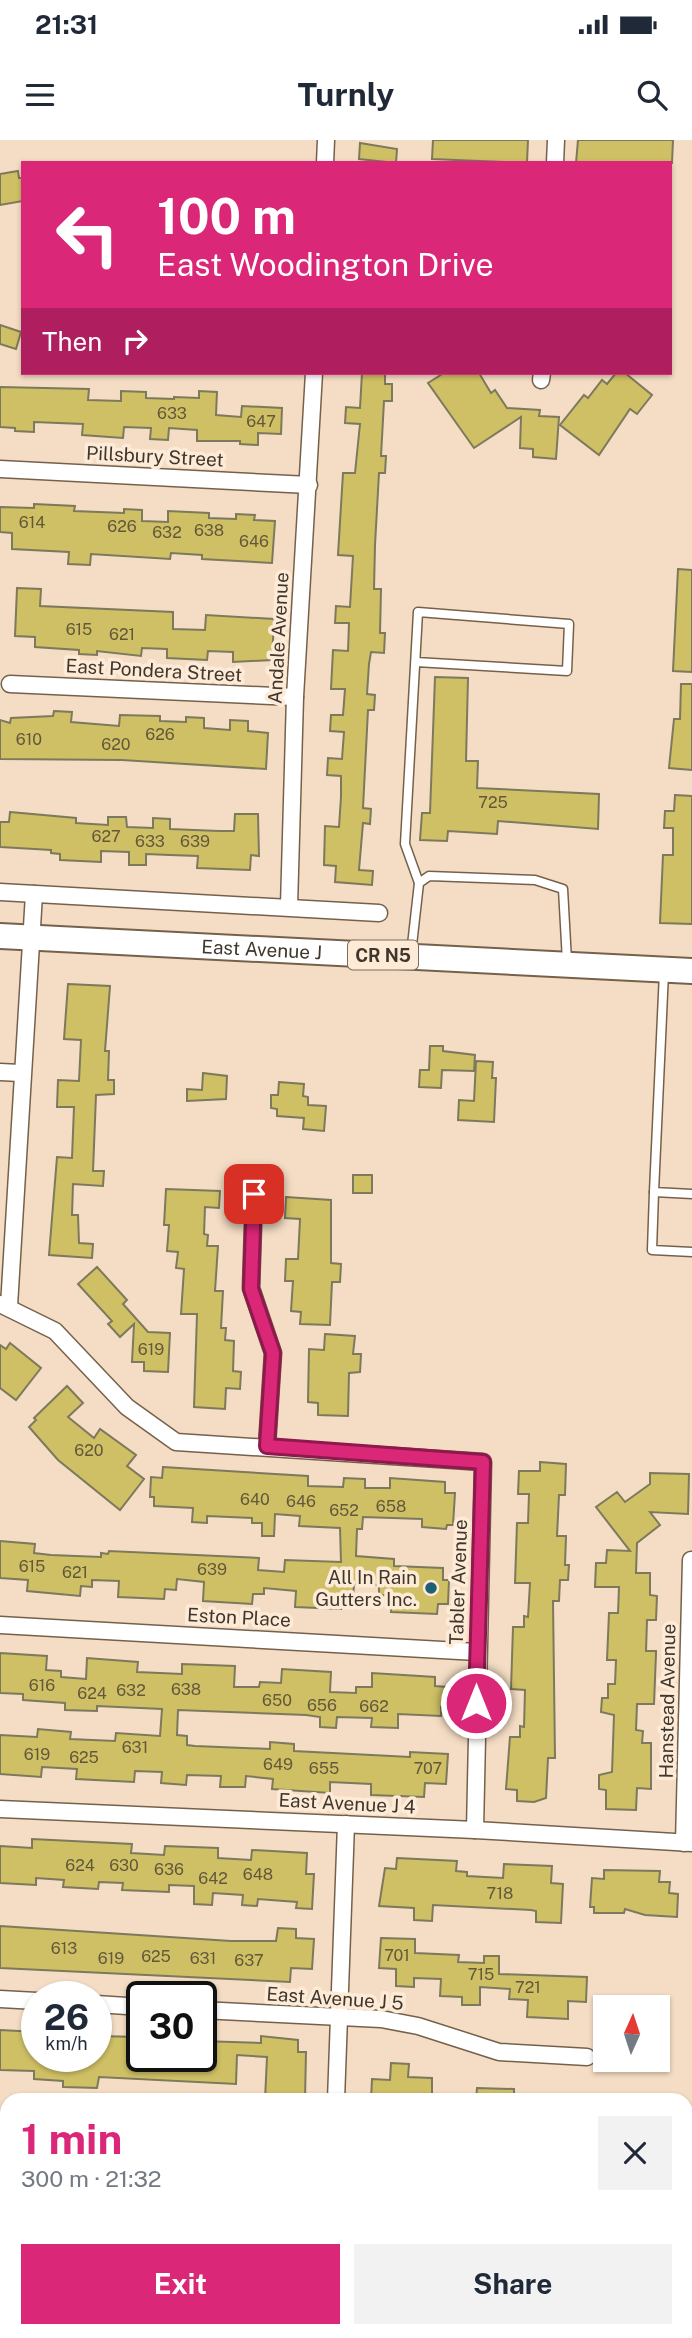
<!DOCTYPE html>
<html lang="en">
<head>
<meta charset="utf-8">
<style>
  :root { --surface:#fff; --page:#f2f2f3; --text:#1f2937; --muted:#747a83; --accent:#db2777 }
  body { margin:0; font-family:"Public Sans",sans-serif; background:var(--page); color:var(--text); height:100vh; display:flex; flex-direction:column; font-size:26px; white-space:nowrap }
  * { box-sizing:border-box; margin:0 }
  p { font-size:23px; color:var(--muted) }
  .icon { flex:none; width:38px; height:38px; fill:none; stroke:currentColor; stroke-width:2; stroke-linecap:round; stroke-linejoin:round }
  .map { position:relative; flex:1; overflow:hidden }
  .details { position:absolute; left:0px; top:1953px; width:693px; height:245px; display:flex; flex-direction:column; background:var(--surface); border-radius:21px 21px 0 0; box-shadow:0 2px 5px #0004 }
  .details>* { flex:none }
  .guide { position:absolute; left:21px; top:21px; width:651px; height:214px; border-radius:0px; box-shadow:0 2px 5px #0004; background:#db2777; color:#fff; overflow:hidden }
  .needle { width:46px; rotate:3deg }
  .controls { position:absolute; left:593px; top:1855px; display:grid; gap:14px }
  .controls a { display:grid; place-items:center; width:77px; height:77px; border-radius:0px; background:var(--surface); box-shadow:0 2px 5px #0004; font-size:35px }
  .speed { position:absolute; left:21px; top:1841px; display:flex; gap:14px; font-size:35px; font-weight:700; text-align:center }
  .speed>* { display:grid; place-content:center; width:91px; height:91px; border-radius:50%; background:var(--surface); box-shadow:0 2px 5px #0004; line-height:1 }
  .speed small { font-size:18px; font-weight:400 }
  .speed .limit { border:4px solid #111; border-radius:10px; background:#fff; color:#111 }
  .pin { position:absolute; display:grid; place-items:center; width:60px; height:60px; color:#fff; margin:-30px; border-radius:14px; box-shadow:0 4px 10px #0006 }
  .me { position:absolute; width:77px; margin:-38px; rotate:0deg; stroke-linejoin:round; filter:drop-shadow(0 0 5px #0008) }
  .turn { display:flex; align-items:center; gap:24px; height:147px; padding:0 21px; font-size:32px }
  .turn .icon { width:91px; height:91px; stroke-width:2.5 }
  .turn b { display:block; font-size:49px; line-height:60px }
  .then { display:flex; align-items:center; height:66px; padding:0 21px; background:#0003; gap:14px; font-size:26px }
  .round { display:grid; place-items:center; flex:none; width:74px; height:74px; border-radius:0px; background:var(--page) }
  .overview { display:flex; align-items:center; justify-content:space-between; height:119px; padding:0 21px }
  h1 { font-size:42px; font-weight:700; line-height:52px; color:var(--accent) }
  .action { display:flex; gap:14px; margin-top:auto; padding:14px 21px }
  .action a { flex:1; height:80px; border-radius:0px; background:var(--accent); color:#fff; font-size:28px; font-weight:700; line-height:80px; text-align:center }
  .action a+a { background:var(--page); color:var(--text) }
  .status { display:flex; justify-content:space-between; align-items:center; height:49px; padding:0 35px; background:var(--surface); direction:ltr }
  .status svg { height:19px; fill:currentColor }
  header { display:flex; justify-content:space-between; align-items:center; height:91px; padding:0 21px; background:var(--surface); font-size:32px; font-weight:700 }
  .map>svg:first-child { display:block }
  .building { fill:#cfc065; stroke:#7d795c; stroke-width:2 }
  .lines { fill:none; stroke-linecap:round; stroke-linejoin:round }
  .lane-casing { stroke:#75614b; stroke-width:11 }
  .street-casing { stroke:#75614b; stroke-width:19 }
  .primary-casing { stroke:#75614b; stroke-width:28 }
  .lane { stroke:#fff; stroke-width:8 }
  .street { stroke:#fff; stroke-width:16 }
  .primary { stroke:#fff; stroke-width:24 }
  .route-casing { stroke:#8e194d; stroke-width:18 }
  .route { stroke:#db2777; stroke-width:12 }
  .poi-dot { fill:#1f5f74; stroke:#feebd7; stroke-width:2.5 }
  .labels { text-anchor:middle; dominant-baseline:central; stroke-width:7; stroke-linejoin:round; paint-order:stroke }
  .number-label { font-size:16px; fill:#63583a }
  .shield { fill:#feebd7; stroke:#786c5f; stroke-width:2 }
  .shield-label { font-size:18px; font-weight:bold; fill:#3f362c }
  .street-label { font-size:19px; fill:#3f362c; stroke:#feebd7 }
  .poi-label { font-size:19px; fill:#3f362c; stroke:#feebd7; text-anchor:end }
</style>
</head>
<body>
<div class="status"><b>21:31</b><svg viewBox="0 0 49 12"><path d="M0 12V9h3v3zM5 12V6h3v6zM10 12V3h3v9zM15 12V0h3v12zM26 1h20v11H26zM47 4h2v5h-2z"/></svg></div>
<header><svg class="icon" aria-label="menu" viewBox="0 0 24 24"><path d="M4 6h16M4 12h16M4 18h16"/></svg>Turnly<svg class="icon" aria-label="search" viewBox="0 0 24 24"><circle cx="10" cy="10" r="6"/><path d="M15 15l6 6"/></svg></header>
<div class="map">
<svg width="692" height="2198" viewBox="0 0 692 2198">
  <rect width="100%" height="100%" fill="#f4ddc4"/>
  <!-- building -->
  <g class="building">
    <polygon points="433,0 528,0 527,23 432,19"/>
    <polygon points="578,0 673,0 672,23 576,23"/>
    <polygon points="360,3 397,9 396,23 359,19"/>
    <polygon points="18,31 19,38 23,38 23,61 0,65 0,34"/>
    <polygon points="0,185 21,192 16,209 0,204"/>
    <polygon points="362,233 385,233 385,244 392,244 392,261 384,261 381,316 386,316 385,333 379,333 375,405 374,449 381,449 380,493 385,493 384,513 371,512 369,524 367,554 375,555 374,570 368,570 363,668 371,669 370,684 363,683 359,730 373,731 372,745 335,742 336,726 324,725 325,686 339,687 341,657 341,636 327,635 328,618 342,619 344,592 330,591 331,575 343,575 345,549 331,549 333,510 348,511 349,483 335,483 336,466 350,467 353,416 338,415 343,333 355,333 360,284 345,283 346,267 360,268"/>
    <polygon points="444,233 479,233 491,253 495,250 507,268 540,270 539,276 559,277 556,319 533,317 533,309 520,308 521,277 474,308 428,243"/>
    <polygon points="616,233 625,233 652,255 637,274 630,269 599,315 560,285 584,255 588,258 602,240 607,244"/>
    <polygon points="0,247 89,249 88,260 121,261 121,251 146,252 146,258 174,259 174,257 199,258 199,251 217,252 216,275 241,277 242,266 282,268 281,294 258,293 258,305 240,304 240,301 197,301 197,290 169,288 168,300 150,299 151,288 124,287 123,298 82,295 83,284 34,282 34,292 15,291 15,288 0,287"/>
    <polygon points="34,364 75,366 74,371 124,373 124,369 142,370 142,381 168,382 168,371 209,373 209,378 236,379 236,374 255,375 254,380 275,381 272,423 202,419 202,415 171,413 170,419 91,414 90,425 68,424 69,412 12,409 12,393 0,392 0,367 34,368"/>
    <polygon points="678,429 692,430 692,532 673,531"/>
    <polygon points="17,448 41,449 40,466 173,472 173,489 205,490 206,475 274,479 272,520 233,522 233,512 208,511 207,520 167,518 167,509 142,508 141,516 97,511 97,515 79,514 79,510 35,507 35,497 15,496"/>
    <polygon points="435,537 468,538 466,621 478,621 477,648 599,654 598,689 498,681 497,694 448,691 447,701 420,700 422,673 430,673"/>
    <polygon points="681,544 692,544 692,630 669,628 674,579 680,579"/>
    <polygon points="54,571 72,572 71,582 119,586 120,575 160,576 160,581 186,582 186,577 204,578 204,588 230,590 230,580 248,581 248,591 268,593 266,629 122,620 0,619 0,580 10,583 11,578 53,576"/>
    <polygon points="675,655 692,656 692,784 660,783 663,715 673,715 673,688 664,688 665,671 674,671"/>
    <polygon points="10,672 76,678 76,683 108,685 108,677 126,677 127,687 153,688 153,678 170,679 170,689 219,691 234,691 235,674 258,674 259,716 251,715 250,730 197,728 198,716 170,715 146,714 146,725 129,725 129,712 101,711 101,722 60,720 60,714 51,713 51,710 0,707 0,682 9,682"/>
    <polygon points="68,844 110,846 105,911 109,911 108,940 114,940 114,954 96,955 93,1031 104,1031 103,1046 73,1044 72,1075 78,1075 79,1103 93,1104 92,1118 49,1115 57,1017 72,1018 74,967 57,967 58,940 79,941 81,900 64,899"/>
    <polygon points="430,906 443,906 443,911 475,915 474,931 442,930 441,948 419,947 420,930 429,930"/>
    <polygon points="476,921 493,922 492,938 496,938 494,982 458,980 459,960 474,961"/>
    <polygon points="203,933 227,936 226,959 187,961 187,949 202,950"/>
    <polygon points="279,942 304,944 303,956 308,957 308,965 326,966 324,991 303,989 304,978 277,976 277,969 271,968 271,955 278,955"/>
    <rect x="353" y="1035" width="19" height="18"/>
    <polygon points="166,1049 220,1051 219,1068 205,1067 204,1094 208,1095 207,1106 218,1106 215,1151 223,1151 221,1188 226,1188 225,1200 234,1201 233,1231 241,1232 240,1249 226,1248 225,1269 194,1267 197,1174 181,1174 184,1129 176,1128 178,1112 167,1111 169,1085 164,1085"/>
    <polygon points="286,1057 331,1060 331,1123 341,1124 340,1142 332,1142 330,1185 300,1184 301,1172 291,1171 293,1141 285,1141 286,1119 298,1119 300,1079 285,1078"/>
    <polygon points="97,1127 127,1160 123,1164 148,1192 170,1193 168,1232 144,1231 144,1222 132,1222 134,1184 120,1197 108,1184 112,1181 78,1144"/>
    <polygon points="325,1194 355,1196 353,1214 361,1214 360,1232 349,1233 348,1276 318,1275 318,1263 308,1262 309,1209 324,1210"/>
    <polygon points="10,1203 41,1228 16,1260 0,1248 0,1205 6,1209"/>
    <polygon points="67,1246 83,1263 68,1277 94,1298 100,1289 136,1315 127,1326 144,1339 120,1370 58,1320 29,1287 36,1280 34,1278"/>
    <polygon points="540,1322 566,1324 565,1355 559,1355 557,1396 566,1396 565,1425 569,1425 568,1440 560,1440 559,1461 553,1461 555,1618 548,1618 546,1658 534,1662 517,1661 517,1650 506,1649 510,1597 520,1597 520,1586 524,1587 525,1550 511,1549 513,1487 524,1487 524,1476 528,1477 530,1443 515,1443 517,1383 528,1383 529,1354 518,1354 519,1331 540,1331"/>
    <polygon points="163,1327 308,1336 308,1346 343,1347 344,1338 365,1339 365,1348 390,1348 390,1338 445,1342 445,1353 455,1353 453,1385 447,1385 446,1389 422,1387 422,1379 363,1377 362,1389 357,1389 356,1416 394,1419 394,1426 443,1428 443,1440 449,1440 448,1464 438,1464 437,1474 391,1472 392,1456 379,1455 379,1445 354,1444 353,1459 341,1458 341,1469 295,1467 296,1451 264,1448 264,1454 253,1454 252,1464 203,1461 204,1442 177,1439 176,1450 165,1449 164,1459 118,1457 119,1441 92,1440 92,1447 81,1446 80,1456 27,1451 28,1440 0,1438 0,1401 35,1404 34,1413 51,1415 101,1417 101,1413 108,1414 109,1411 259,1418 258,1430 284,1432 285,1420 341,1422 340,1388 299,1386 300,1376 275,1374 274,1396 262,1396 262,1383 252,1383 252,1378 207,1376 207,1383 192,1382 193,1368 154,1366 154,1357 150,1357 151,1337 162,1338"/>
    <polygon points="650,1333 689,1334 688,1374 650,1372 660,1385 637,1403 636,1433 650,1433 650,1455 657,1456 656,1480 647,1480 646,1511 656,1511 656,1514 654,1564 637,1564 636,1590 643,1591 642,1603 651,1603 651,1649 637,1648 636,1670 606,1669 606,1650 599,1649 599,1635 612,1632 614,1575 601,1572 602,1558 608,1558 608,1544 615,1544 616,1520 607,1520 609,1473 618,1473 619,1447 595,1447 596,1423 606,1423 607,1410 630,1411 596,1367 617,1352 625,1362 650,1344"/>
    <polygon points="0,1513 47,1516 46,1530 61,1531 61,1537 86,1539 87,1518 138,1522 137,1532 160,1533 182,1534 182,1524 235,1526 234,1547 259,1547 260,1542 281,1543 282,1529 331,1532 330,1552 356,1553 356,1547 372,1547 372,1533 435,1537 435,1546 447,1547 446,1567 441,1567 441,1576 398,1574 398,1588 371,1587 372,1578 337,1577 336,1588 320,1587 320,1577 306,1575 178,1570 177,1595 187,1596 187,1605 195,1606 270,1609 270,1602 294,1604 294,1611 410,1617 410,1612 448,1614 446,1644 425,1643 424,1657 371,1655 371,1644 330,1642 330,1653 272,1649 273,1639 246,1636 245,1647 220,1647 221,1636 187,1635 186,1645 161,1643 162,1632 135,1631 134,1642 76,1639 77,1629 42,1627 41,1637 0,1634 0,1595 37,1597 38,1589 71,1592 70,1599 115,1601 116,1593 160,1596 162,1569 97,1566 97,1571 65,1570 65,1563 23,1560 23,1554 0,1553"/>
    <polygon points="32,1699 132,1704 131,1713 164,1715 165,1706 218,1708 218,1718 251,1720 252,1710 307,1713 306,1734 314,1734 312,1769 296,1768 297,1762 258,1759 257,1766 242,1765 243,1755 213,1753 212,1765 194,1764 194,1746 169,1745 169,1752 122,1750 123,1743 99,1742 98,1749 63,1747 64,1740 36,1738 36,1745 0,1743 0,1706 32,1708"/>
    <polygon points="397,1718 457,1721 456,1731 467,1732 467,1736 503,1738 504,1724 552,1726 551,1743 563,1744 561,1783 536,1782 536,1771 531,1770 433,1765 432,1781 414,1780 414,1768 379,1766 385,1728 396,1729"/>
    <polygon points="604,1730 660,1731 659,1742 670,1742 669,1753 678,1754 677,1777 645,1775 625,1769 624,1773 594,1773 594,1767 590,1767 592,1738 604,1739"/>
    <polygon points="0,1786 231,1801 276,1801 278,1788 296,1789 296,1798 314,1799 312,1829 291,1828 290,1842 0,1828"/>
    <polygon points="381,1798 415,1799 415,1813 459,1815 458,1822 484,1823 484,1816 499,1816 499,1834 587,1837 586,1862 568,1861 568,1879 527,1877 528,1860 509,1859 510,1849 480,1847 480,1865 462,1865 462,1857 440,1856 441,1839 414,1838 414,1847 396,1846 396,1829 379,1828"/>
    <polygon points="0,1890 37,1892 37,1916 96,1916 96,1896 142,1897 142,1916 201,1916 201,1901 261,1903 261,1896 298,1900 298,1912 306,1912 305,1960 265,1960 267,1917 237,1915 236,1944 99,1937 97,1948 63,1947 63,1941 34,1939 34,1931 0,1930"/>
    <polygon points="391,1923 409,1924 408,1937 432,1938 432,1960 371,1960 372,1939 390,1940"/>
    <polygon points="477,1948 514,1949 514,1960 476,1960"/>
  </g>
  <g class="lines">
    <!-- lane casing -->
    <g class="lane-casing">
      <g id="lane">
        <polyline points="416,522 567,531 569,484 418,472 405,704 419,743"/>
        <polyline points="411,814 419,743 429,736 535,740 563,749 567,821"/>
        <polyline points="664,832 654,1052 692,1054"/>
        <polyline points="654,1052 652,1110 692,1112"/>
      </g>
    </g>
    <!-- street casing -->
    <g class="street-casing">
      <g id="street">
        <polyline points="325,23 326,0"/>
        <polyline points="555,23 556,0"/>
        <polyline points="541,240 542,233"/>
        <polyline points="0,329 309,345"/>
        <polyline points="10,544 295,557"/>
        <polyline points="0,752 379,773"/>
        <polyline points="289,766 295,557 314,233"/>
        <polyline points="0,932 20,933"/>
        <polyline points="254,1054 251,1148 273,1213 267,1305"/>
        <polyline points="0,1164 55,1191 127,1267 176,1302 483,1322 475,1690"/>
        <polyline points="9,1166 34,754"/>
        <polyline points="0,1485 477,1512"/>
        <polyline points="0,1669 475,1690 692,1703"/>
        <polyline points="684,1703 691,1420"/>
        <polyline points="0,1859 37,1861"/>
        <polyline points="96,1864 142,1867"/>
        <polyline points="201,1870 381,1879 418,1886 499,1912 587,1917"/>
        <polyline points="336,1960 346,1684"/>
        <polyline points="0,2052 7,2052"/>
        <polyline points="686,2170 692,2171"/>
        <polyline points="327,2198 327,2191"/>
      </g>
    </g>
    <!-- primary casing -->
    <g class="primary-casing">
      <g id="primary">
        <path id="s1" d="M 0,796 L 692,831"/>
      </g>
    </g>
    <!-- lane -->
    <use href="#lane" class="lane"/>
    <!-- street -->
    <use href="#street" class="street"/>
    <!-- primary -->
    <use href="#primary" class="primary"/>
  </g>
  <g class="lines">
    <!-- route casing -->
    <g class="route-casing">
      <polyline id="route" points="254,1054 251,1149 273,1213 267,1306 483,1322 476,1563"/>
    </g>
    <!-- route -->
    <use href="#route" class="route"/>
  </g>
  <!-- markers -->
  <circle class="poi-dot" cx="431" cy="1448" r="7"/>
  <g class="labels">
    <!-- number labels -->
    <g class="number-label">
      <text x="172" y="273">633</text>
      <text x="261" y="281">647</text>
      <text x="32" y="382">614</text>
      <text x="122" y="386">626</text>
      <text x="209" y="390">638</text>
      <text x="167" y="392">632</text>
      <text x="254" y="401">646</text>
      <text x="79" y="489">615</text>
      <text x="122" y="494">621</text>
      <text x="160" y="594">626</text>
      <text x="29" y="599">610</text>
      <text x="116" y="604">620</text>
      <text x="493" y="662">725</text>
      <text x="106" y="696">627</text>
      <text x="150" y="701">633</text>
      <text x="195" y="701">639</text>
      <text x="151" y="1209">619</text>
      <text x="89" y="1310">620</text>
      <text x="255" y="1359">640</text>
      <text x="301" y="1361">646</text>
      <text x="391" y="1366">658</text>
      <text x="344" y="1370">652</text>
      <text x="32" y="1426">615</text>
      <text x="212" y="1429">639</text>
      <text x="75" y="1432">621</text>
      <text x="42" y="1545">616</text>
      <text x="186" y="1549">638</text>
      <text x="131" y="1550">632</text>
      <text x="92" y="1553">624</text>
      <text x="277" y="1560">650</text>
      <text x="322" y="1565">656</text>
      <text x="374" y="1566">662</text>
      <text x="135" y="1607">631</text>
      <text x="37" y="1614">619</text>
      <text x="84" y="1617">625</text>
      <text x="278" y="1624">649</text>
      <text x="324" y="1628">655</text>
      <text x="428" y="1628">707</text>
      <text x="80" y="1725">624</text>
      <text x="124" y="1725">630</text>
      <text x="169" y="1729">636</text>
      <text x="258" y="1734">648</text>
      <text x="213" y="1738">642</text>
      <text x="500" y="1753">718</text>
      <text x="64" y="1808">613</text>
      <text x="397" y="1815">701</text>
      <text x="156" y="1816">625</text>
      <text x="111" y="1818">619</text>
      <text x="203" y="1818">631</text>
      <text x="249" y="1820">637</text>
      <text x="481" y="1834">715</text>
      <text x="528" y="1847">721</text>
    </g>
    <!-- shield labels -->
    <rect class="shield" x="348" y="800.5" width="70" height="29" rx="5"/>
    <g class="shield-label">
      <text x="383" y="815">CR N5</text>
    </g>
    <!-- street labels -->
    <g class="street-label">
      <text transform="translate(155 316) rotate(3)">Pillsbury Street</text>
      <text transform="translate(278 498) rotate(-87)">Andale Avenue</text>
      <text transform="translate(154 530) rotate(3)">East Pondera Street</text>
      <text stroke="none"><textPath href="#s1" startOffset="262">East Avenue J</textPath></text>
      <text transform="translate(458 1442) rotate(-88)">Tabler Avenue</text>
      <text transform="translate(239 1477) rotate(3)">Eston Place</text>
      <text transform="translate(667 1561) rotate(-89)">Hanstead Avenue</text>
      <text transform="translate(347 1663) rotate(3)">East Avenue J 4</text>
      <text transform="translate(335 1858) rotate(4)">East Avenue J 5</text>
    </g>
    <!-- poi labels -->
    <g class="poi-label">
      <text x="417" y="1437">All In Rain<tspan x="417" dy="22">Gutters Inc.</tspan></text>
    </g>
  </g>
</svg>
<div class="controls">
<a><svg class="needle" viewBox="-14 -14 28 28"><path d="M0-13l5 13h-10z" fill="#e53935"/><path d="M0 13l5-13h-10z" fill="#747a83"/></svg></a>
</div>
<div class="speed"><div>26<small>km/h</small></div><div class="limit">30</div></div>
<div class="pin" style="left:254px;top:1054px;background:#d93025"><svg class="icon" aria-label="arrive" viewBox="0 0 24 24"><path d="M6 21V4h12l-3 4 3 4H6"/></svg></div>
<svg class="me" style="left:476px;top:1563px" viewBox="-20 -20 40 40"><circle r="17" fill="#db2777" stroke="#fff" stroke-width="3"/><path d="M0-11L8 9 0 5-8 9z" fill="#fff"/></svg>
<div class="guide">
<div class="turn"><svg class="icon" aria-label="left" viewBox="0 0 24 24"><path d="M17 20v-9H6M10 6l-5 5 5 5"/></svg><div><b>100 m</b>East Woodington Drive</div></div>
<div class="then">Then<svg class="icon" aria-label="right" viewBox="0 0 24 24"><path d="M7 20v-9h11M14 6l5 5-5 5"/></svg></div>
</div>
<section class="details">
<div class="overview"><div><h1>1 min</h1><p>300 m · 21:32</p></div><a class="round"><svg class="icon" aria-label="close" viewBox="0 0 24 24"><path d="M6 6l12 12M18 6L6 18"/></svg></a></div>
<div class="action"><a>Exit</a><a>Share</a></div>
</section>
</div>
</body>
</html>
